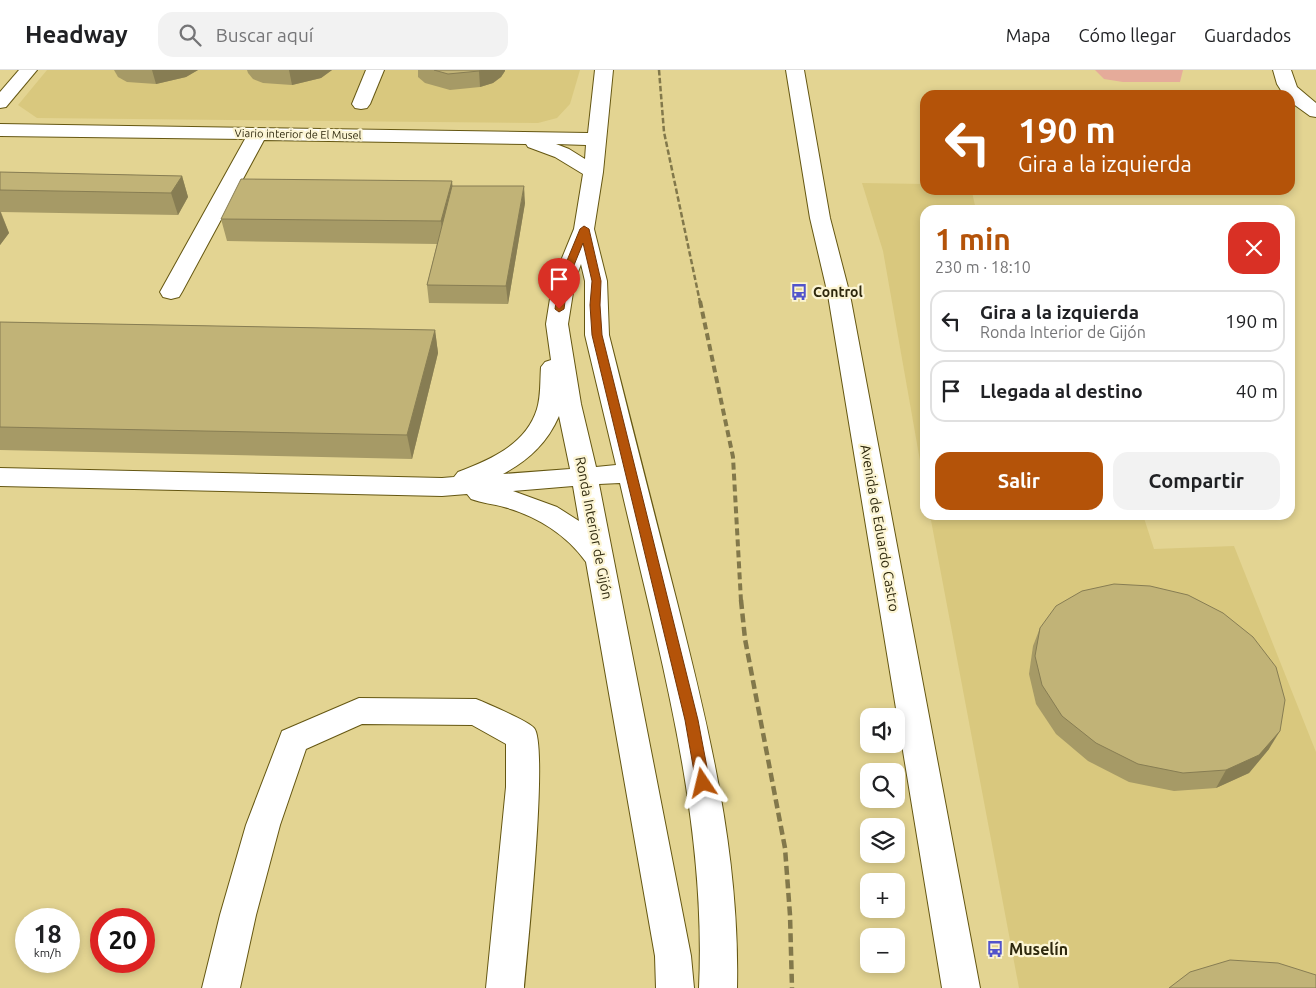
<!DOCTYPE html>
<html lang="es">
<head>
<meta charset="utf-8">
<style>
  :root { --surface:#fff; --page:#f2f2f2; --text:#202124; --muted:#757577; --line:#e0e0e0; --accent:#b45309 }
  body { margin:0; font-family:Ubuntu,sans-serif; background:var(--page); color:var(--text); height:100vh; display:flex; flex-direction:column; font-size:19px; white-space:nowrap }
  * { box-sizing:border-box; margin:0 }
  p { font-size:16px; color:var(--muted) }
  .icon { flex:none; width:28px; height:28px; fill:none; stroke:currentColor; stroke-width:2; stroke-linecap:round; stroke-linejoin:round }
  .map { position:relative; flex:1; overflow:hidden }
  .panel { position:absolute; left:920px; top:135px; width:375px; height:315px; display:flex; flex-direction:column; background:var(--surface); border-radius:15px; box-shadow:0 2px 8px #0003 }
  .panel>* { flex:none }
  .guide { position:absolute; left:920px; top:20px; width:375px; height:105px; border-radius:15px; box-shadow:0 2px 8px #0003; background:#b45309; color:#fff; overflow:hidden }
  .fabs { position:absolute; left:860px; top:638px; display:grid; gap:10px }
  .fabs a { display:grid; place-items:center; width:45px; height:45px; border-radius:10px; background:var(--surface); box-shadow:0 2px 8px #0003; font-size:25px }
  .speed { position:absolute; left:15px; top:838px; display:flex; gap:10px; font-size:25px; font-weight:700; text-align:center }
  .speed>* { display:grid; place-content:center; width:65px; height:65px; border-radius:50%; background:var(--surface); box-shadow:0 2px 8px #0003; line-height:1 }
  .speed small { font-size:12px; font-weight:400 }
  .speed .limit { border:8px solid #d22; background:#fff; color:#111 }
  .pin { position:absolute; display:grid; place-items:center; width:42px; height:42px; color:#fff; margin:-51px -21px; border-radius:50% 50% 50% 0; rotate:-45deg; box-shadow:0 0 5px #0007 }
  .pin .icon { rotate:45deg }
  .me { position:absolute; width:55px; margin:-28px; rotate:350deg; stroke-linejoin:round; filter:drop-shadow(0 0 4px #0008) }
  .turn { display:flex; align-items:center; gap:18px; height:105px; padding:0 15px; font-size:22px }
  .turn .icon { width:65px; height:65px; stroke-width:2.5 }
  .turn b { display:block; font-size:35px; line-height:42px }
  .round { display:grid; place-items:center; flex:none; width:52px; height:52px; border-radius:15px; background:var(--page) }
  .head { display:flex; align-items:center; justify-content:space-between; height:85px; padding:0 15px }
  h1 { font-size:30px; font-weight:600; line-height:38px; color:var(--accent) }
  .cta { display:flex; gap:10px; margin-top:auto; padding:10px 15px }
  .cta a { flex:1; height:58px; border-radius:15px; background:var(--accent); color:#fff; font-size:20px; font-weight:600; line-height:58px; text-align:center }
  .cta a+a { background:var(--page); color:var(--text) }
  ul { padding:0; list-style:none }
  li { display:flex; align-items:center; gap:15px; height:62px; margin:0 10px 8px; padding:0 5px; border:2px solid var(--line); border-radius:15px }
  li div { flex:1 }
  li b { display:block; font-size:19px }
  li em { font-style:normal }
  header { display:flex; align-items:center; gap:30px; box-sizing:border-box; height:70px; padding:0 25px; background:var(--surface); border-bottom:1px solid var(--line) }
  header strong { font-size:24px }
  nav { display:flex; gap:28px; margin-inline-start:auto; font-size:18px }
  .search { width:350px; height:45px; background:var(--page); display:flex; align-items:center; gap:12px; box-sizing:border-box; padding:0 18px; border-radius:15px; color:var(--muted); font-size:19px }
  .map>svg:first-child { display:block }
  .built { fill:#d9c87e }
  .green { fill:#e5ab9a }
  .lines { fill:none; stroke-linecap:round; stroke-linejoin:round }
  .minor-casing { stroke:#655712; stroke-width:2 }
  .minor { fill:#fff; fill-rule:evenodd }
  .rail-far2 { stroke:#82784b; stroke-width:2.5; stroke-dasharray:5.5 2.5; stroke-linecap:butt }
  .rail-far1 { stroke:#82784b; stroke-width:4; stroke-dasharray:7 4; stroke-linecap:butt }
  .rail { stroke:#82784b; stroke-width:4.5; stroke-dasharray:9 4.5; stroke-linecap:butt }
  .wall { fill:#a69a66 }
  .shaded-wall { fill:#877d53 }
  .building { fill:#c1b377; stroke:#877d53 }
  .route { fill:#b45309; stroke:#753606 }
  .labels { text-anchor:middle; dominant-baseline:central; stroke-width:4.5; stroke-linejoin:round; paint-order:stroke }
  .far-street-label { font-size:11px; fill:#2e280d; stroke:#fcf5d4 }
  .poi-label { font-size:14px; font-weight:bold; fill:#2e280d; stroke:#fcf5d4; text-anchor:start }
  .street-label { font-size:14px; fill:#2e280d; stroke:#fcf5d4 }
  .near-poi-label { font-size:16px; font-weight:bold; fill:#2e280d; stroke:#fcf5d4; text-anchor:start }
</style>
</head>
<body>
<header>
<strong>Headway</strong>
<div class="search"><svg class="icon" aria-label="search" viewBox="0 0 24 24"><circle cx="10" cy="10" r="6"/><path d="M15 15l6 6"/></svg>Buscar aquí</div>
<nav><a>Mapa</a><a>Cómo llegar</a><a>Guardados</a></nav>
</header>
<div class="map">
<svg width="1316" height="918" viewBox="0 0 1316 918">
  <rect width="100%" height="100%" fill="#e3d492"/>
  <!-- built -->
  <g class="built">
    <polygon points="47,0 580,0 570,34 557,48 538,53 37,48 18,35"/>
    <polygon points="862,113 925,114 925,120 965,120 972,122 976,140 925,140 925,419 883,181"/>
    <polygon points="930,445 1143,445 1154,479 1234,476 1316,682 1316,918 1019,918"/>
  </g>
  <!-- green -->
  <polygon class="green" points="1095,0 1183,0 1180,12 1123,12 1104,9"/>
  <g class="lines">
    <!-- minor casing -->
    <g class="minor-casing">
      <g id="minor">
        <polygon points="19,0 37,0 6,37 0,38 0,22"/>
        <polygon points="366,0 384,0 370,34 367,38 361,39 355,38 352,34"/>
        <path d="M 595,0 L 613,0 L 603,102 L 594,159 L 607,211 L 609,265 C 631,354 654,443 677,532 C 709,659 740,786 737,918 L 699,918 C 707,746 658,579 620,413 L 599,414 L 691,886 L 694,918 L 656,918 L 655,886 L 586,492 C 567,465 537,446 504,437 C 493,434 482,433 471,429 L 467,424 L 442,426 L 0,416 L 0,398 L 442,408 L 454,407 L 458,402 C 489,390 526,375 537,339 C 541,326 540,311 541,297 L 545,292 L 551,290 L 546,254 L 553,210 L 574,159 L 583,104 L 555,87 L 528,77 L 526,74 L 264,70 L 182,222 L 179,227 L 171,229 L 163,227 L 160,222 L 245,69 L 0,66 L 0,54 L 588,63 ZM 556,74 L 586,75 L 585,89 L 569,79 ZM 581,194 L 585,211 L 585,265 L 616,395 L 596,397 L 581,334 L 568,254 L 575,210 ZM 559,346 L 570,399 L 503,404 C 529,390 547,373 559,346 ZM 573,416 L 579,451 L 557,437 L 513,421 Z"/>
        <polygon points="786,0 804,0 830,148 850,225 980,918 942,918 828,225 810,148"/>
        <polygon points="1273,0 1291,0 1297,17 1316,33 1316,47 1310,46 1292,33 1290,31 1290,25 1284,25 1277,14"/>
        <path d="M 359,628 L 476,629 C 486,633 528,651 534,658 C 549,674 527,883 524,918 L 486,918 L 506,717 L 506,674 L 472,655 L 362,654 L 306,679 L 280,755 L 256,845 L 240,918 L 202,918 L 220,845 L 246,755 L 282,661 Z"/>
      </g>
    </g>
    <!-- minor -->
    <use href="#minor" class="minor"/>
    <!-- rail-far2 -->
    <polyline class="rail-far2" points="659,0 664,62 700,232"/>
    <!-- rail-far1 -->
    <polyline class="rail-far1" points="700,231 733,387 741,531"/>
    <!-- rail -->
    <polyline class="rail" points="741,530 745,569 785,778 790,845 792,918"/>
  </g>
  <!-- wall -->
  <g class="wall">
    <polygon points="114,0 198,0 186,7 156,14 127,12 118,7"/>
    <polygon points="247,0 332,0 321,8 292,15 263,13 253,9 248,3"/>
    <polygon points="418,0 505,0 505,1 501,7 493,13 480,17 450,20 425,13 418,7"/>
    <polygon points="0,102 182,106 188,127 178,145 1,142 9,163 0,175"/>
    <polygon points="452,111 452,116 525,133 508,234 429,233 427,215 437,174 227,171 221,149"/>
    <polygon points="0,252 435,260 438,283 412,389 0,380"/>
    <polygon points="1040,558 1269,679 1249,703 1216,718 1174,721 1129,712 1088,691 1056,664 1036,634 1029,604 1033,576"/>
  </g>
  <!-- shaded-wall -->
  <g class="shaded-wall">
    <polygon points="152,0 198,0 186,7 156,14"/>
    <polygon points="289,0 332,0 321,8 292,15"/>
    <polygon points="481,0 505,0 505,1 501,7 493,13 480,17 479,1"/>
    <polygon points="182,106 188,127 178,145 171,123"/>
    <polygon points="452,111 454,133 444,174 441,151"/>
    <polygon points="524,116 525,133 508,234 506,216"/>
    <polygon points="0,141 9,163 0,175"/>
    <polygon points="435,260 438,283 412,389 407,365"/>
    <polygon points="1280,661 1269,679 1249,703 1216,718 1226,700"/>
  </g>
  <!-- building -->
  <g class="building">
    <polygon points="434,0 481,0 479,1 448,4"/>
    <polygon points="0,102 182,106 171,123 0,120"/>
    <polygon points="241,109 452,111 441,151 221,149"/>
    <polygon points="452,116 524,116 506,216 427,215"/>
    <polygon points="0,252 435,260 407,365 0,357"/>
    <polygon points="1114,514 1150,516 1188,525 1223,543 1253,567 1276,597 1285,630 1280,661 1259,685 1226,700 1183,703 1138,694 1096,673 1062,646 1042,615 1035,586 1040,558 1056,536 1082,521"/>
    <polygon points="1230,890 1278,893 1316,905 1316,918 1169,918 1190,902"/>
  </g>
  <!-- route -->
  <polygon class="route" points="584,156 589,159 601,211 600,235 602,265 698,650 710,713 708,717 703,719 698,717 696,713 685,650 592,265 590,235 592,211 583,173 568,210 564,239 559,242 555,239 559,210 580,159"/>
  <!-- icons -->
  <defs>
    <g id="bus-bare" transform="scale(1.35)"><path d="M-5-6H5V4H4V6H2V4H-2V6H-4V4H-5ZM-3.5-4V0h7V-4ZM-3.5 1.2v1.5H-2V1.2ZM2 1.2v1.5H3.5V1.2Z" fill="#5254cb" stroke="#fcf5d4" stroke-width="2.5" paint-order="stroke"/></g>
  </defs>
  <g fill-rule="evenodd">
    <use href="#bus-bare" x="799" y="222"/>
    <use href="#bus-bare" x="995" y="879"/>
  </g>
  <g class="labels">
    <!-- far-street labels -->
    <g class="far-street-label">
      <text transform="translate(298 64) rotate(1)">Viario interior de El Musel</text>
    </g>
    <!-- poi labels -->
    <g class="poi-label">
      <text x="813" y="222">Control</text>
    </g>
    <!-- street labels -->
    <g class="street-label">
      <text transform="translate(594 458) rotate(79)">Ronda Interior de Gijón</text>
      <text transform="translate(880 458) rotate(80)">Avenida de Eduardo Castro</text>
    </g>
    <!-- near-poi labels -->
    <g class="near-poi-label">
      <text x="1009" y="879">Muselín</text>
    </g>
  </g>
</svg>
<div class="fabs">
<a><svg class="icon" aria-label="sound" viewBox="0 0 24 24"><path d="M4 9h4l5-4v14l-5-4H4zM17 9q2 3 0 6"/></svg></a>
<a><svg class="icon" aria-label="search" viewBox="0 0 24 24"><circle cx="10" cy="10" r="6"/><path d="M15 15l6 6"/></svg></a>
<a><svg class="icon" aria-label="layers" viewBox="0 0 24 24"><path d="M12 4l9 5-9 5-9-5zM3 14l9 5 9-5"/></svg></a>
<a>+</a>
<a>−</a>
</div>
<div class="speed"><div>18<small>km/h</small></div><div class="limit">20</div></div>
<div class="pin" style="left:559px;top:239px;background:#d93025"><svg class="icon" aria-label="arrive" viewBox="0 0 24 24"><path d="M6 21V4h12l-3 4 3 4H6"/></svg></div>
<svg class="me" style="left:703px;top:713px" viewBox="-20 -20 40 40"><path d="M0-17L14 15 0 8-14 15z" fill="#b45309" stroke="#fff" stroke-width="4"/></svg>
<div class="guide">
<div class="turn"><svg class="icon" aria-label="left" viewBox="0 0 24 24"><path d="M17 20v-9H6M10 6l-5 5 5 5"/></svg><div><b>190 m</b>Gira a la izquierda</div></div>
</div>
<section class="panel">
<div class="head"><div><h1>1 min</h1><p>230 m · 18:10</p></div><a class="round" style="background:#d93025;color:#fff"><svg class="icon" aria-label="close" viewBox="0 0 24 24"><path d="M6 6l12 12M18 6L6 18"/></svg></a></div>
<ul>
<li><svg class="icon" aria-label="left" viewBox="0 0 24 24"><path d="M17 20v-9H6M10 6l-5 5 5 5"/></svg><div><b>Gira a la izquierda</b><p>Ronda Interior de Gijón</p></div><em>190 m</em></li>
<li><svg class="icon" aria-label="arrive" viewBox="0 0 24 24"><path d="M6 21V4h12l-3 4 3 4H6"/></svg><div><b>Llegada al destino</b></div><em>40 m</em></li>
</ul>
<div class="cta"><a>Salir</a><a>Compartir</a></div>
</section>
</div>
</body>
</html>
